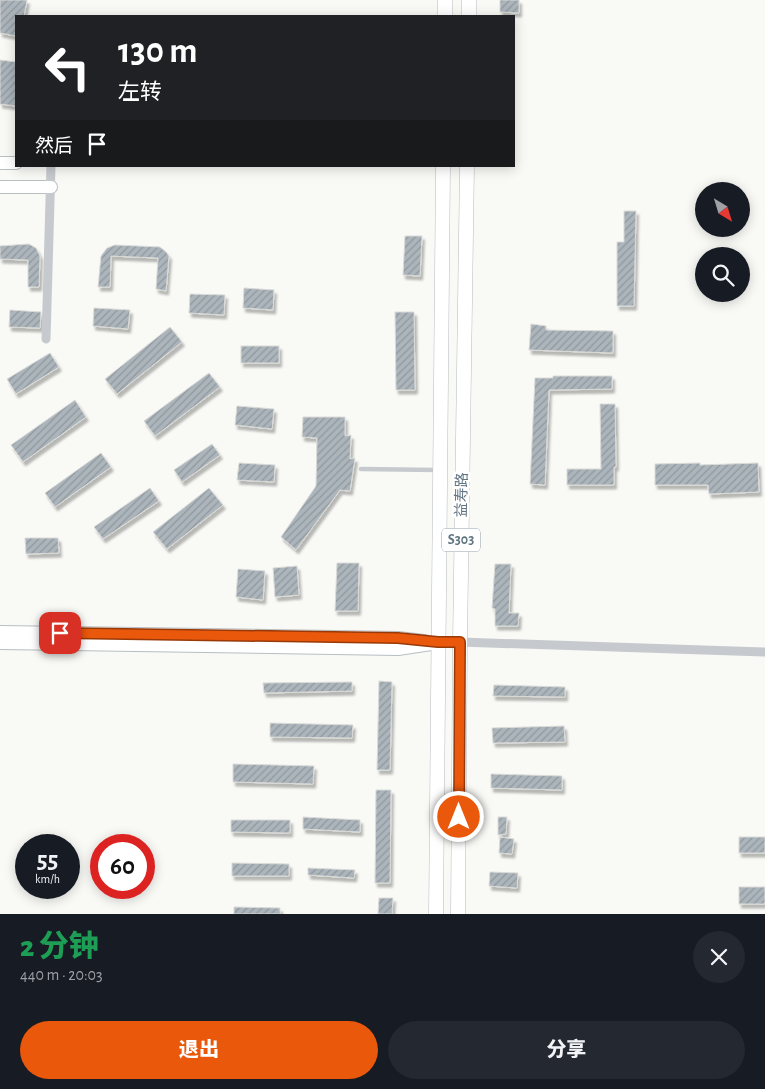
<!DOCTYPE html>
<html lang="zh">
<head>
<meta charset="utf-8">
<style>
  :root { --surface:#171b24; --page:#242831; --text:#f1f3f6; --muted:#9ea1a6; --accent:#ea580c }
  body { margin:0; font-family:"Alegreya Sans","Noto Sans SC",sans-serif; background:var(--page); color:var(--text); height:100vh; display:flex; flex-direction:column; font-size:19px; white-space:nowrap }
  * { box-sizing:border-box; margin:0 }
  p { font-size:16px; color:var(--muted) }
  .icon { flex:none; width:28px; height:28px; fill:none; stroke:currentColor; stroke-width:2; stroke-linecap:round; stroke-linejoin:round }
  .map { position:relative; height:914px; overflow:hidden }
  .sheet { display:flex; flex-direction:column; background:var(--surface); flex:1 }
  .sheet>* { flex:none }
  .banner { position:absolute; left:15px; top:15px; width:500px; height:152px; border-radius:0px; box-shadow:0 2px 12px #0003; background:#202124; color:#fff; overflow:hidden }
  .needle { width:32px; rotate:142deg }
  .controls { position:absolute; left:695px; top:182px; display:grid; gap:10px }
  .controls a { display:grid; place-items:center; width:55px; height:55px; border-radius:50%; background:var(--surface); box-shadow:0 2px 12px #0003; font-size:25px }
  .speed { position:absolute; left:15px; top:834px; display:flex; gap:10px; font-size:25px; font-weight:700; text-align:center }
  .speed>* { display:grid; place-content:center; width:65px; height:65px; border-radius:50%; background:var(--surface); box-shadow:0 2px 12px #0003; line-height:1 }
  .speed small { font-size:12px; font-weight:400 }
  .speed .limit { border:8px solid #d22; background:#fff; color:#111 }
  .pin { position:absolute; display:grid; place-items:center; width:42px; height:42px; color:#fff; margin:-21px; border-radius:10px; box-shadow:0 2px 8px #0006 }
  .me { position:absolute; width:55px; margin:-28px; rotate:0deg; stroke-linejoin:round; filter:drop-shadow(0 0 4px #0008) }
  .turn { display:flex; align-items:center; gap:18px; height:105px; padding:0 20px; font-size:22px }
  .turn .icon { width:65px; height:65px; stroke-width:2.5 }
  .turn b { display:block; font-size:35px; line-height:42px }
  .then { display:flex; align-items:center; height:48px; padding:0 20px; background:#0003; gap:10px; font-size:19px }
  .round { display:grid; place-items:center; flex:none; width:52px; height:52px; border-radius:26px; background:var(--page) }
  .overview { display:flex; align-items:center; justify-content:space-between; height:85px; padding:0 20px }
  h1 { font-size:30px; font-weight:800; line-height:38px; color:#1e9e55 }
  .action { display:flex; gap:10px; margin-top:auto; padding:10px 20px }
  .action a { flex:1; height:58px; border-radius:30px; background:var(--accent); color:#fff; font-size:20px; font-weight:800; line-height:58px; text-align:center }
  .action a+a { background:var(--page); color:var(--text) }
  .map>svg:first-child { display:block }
  .building { fill:url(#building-hatch); stroke:#dadad8; filter:url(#shadow) }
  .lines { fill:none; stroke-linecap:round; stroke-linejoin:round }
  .secondary-casing { stroke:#b8bec2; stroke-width:14 }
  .primary-casing { stroke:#b7bcc0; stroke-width:15 }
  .lane { stroke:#c6cace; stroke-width:4.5 }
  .street { stroke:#c6cace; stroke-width:9 }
  .secondary { stroke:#fff; stroke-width:12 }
  .primary { stroke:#fff; stroke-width:14 }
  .route-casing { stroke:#983908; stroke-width:12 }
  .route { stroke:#ea580c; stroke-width:9 }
  .labels { text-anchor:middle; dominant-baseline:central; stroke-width:5; stroke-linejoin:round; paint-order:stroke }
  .shield { fill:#fff; stroke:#919ea8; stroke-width:1 }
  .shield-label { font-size:14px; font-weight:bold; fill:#627583 }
  .street-label { font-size:15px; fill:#627583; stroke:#fff }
</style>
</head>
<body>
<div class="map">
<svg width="765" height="914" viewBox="0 0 765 914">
  <defs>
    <pattern id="building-hatch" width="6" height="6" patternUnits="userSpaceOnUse" patternTransform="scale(1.25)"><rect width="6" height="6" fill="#acb5bb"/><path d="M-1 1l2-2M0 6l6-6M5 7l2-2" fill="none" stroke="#8f989d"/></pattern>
    <filter id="shadow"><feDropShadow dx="2.5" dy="4" stdDeviation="1" flood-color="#0004"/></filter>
  </defs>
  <rect width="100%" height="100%" fill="#f9f9f6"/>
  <!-- building -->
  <g class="building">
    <polygon points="0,0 27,0 24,16 16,16 16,36 0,33"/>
    <polygon points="500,0 519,0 519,13 500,12"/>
    <polygon points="0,60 16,62 16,106 0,104"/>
    <polygon points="624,211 636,211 634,306 617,306 617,242 624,242"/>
    <polygon points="405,236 422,236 420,276 403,275"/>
    <polygon points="29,244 36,248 40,256 39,287 28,287 28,260 0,259 0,246"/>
    <polygon points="115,245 160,247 166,252 169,256 166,291 156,289 158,258 111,256 110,287 98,287 101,256 107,248"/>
    <polygon points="244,288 274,290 273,310 243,308"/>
    <polygon points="190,294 225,295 224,315 189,313"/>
    <polygon points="94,308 130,310 128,329 93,326"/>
    <polygon points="10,310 41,312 40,328 9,327"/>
    <polygon points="395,312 414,312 415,390 396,390"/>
    <polygon points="531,324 546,326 546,330 613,331 613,353 529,350"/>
    <polygon points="170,327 182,342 117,394 105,379"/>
    <rect x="241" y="346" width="38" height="17"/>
    <polygon points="50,353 59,367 16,394 7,379"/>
    <polygon points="209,373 220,387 155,436 144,421"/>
    <polygon points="553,376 612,376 612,389 549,390 545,485 530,484 535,378 553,378"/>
    <polygon points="75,400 86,417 23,462 11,445"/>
    <polygon points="600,404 615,404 616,467 614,467 614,485 567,485 567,469 601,469"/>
    <polygon points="237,406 274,409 272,429 235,425"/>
    <polygon points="303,417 345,417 345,436 351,435 350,459 355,458 350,491 340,490 296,550 281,537 316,486 317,438 302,437"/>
    <polygon points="212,444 220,455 182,482 174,470"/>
    <polygon points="101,453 111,467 55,507 45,493"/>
    <polygon points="239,463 275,465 274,482 237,480"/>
    <polygon points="700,463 700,465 758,463 759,492 709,494 708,485 655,485 655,464"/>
    <polygon points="150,488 159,501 103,539 94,527"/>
    <polygon points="209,488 223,505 167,549 153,532"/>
    <polygon points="25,538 58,538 59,553 26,554"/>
    <polygon points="337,563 359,563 358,611 335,611"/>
    <polygon points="495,564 511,564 509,613 519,613 518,626 495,626 495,609 492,608"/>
    <polygon points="297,566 299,595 275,597 273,568"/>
    <polygon points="238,569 265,571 263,600 236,597"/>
    <polygon points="379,681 392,682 390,770 377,770"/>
    <polygon points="352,682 352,691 264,693 263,683"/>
    <polygon points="494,685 565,687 565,697 493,696"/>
    <polygon points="270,723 353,725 352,738 270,737"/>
    <polygon points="564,726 565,742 493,743 492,728"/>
    <polygon points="233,764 314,766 313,784 233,782"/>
    <polygon points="491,774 562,776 562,790 491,788"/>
    <polygon points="376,790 391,790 390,883 375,883"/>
    <polygon points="303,817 360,820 360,832 303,829"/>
    <polygon points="498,817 507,817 506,834 498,835"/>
    <polygon points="231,820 290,820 290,833 231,832"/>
    <polygon points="500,837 514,839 512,854 499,853"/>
    <rect x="739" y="837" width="26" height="16"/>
    <polygon points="232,863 289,864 289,876 232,876"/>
    <polygon points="308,868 355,870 354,878 308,875"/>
    <polygon points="490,872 518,873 517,888 489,886"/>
    <rect x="739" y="887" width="26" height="17"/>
    <polygon points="379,898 393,898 392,914 378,914"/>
    <polygon points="234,907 280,908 280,914 234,914"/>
  </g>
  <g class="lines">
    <!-- secondary casing -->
    <g class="secondary-casing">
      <g id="secondary">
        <polyline points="0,163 16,163"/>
        <polyline points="0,187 51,187"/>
        <polyline points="0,632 398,638 424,641"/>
        <polyline points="0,643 398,649 438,643"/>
      </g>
    </g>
    <!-- primary casing -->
    <g class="primary-casing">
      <g id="primary">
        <polyline points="445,16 445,0"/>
        <polyline points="469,16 469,0"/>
        <polyline points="436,914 443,166"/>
        <polyline points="458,914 460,642 467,166"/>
      </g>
    </g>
    <!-- lane -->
    <polyline class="lane" points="361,469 437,470"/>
    <!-- street -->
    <g class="street">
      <polyline points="46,339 51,166"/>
      <polyline points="438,643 460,642 765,652"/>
    </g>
    <!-- secondary -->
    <use href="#secondary" class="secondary"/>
    <!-- primary -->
    <use href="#primary" class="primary"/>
  </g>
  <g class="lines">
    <!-- route casing -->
    <g class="route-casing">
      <polyline id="route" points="60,633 398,638 438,642 460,642 459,817"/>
    </g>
    <!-- route -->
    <use href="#route" class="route"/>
  </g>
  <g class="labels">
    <!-- shield labels -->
    <rect class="shield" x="442" y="528.5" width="38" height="23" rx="4"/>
    <g class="shield-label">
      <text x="461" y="540">S303</text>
    </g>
    <!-- street labels -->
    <g class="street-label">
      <text transform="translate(462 495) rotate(-89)">益寿路</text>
    </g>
  </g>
</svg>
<div class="controls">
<a><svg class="needle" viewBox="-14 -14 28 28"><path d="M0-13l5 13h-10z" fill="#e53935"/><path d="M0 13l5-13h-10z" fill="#9ea1a6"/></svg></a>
<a><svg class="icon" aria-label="search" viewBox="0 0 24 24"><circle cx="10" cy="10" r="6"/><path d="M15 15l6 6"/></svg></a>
</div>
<div class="speed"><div>55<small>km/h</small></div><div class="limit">60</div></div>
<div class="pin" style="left:60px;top:633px;background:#d93025"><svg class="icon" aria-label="arrive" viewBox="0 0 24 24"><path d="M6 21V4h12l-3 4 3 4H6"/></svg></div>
<svg class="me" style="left:459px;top:817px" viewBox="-20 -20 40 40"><circle r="17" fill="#ea580c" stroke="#fff" stroke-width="3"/><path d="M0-11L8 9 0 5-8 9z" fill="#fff"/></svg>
<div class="banner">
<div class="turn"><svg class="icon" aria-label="left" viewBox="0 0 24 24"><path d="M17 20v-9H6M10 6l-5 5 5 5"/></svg><div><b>130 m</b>左转</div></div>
<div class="then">然后<svg class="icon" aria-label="arrive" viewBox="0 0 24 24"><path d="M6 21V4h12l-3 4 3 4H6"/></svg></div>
</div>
</div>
<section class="sheet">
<div class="overview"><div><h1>2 分钟</h1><p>440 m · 20:03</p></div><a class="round"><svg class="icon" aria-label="close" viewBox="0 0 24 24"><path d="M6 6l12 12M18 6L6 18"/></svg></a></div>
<div class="action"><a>退出</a><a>分享</a></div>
</section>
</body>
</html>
